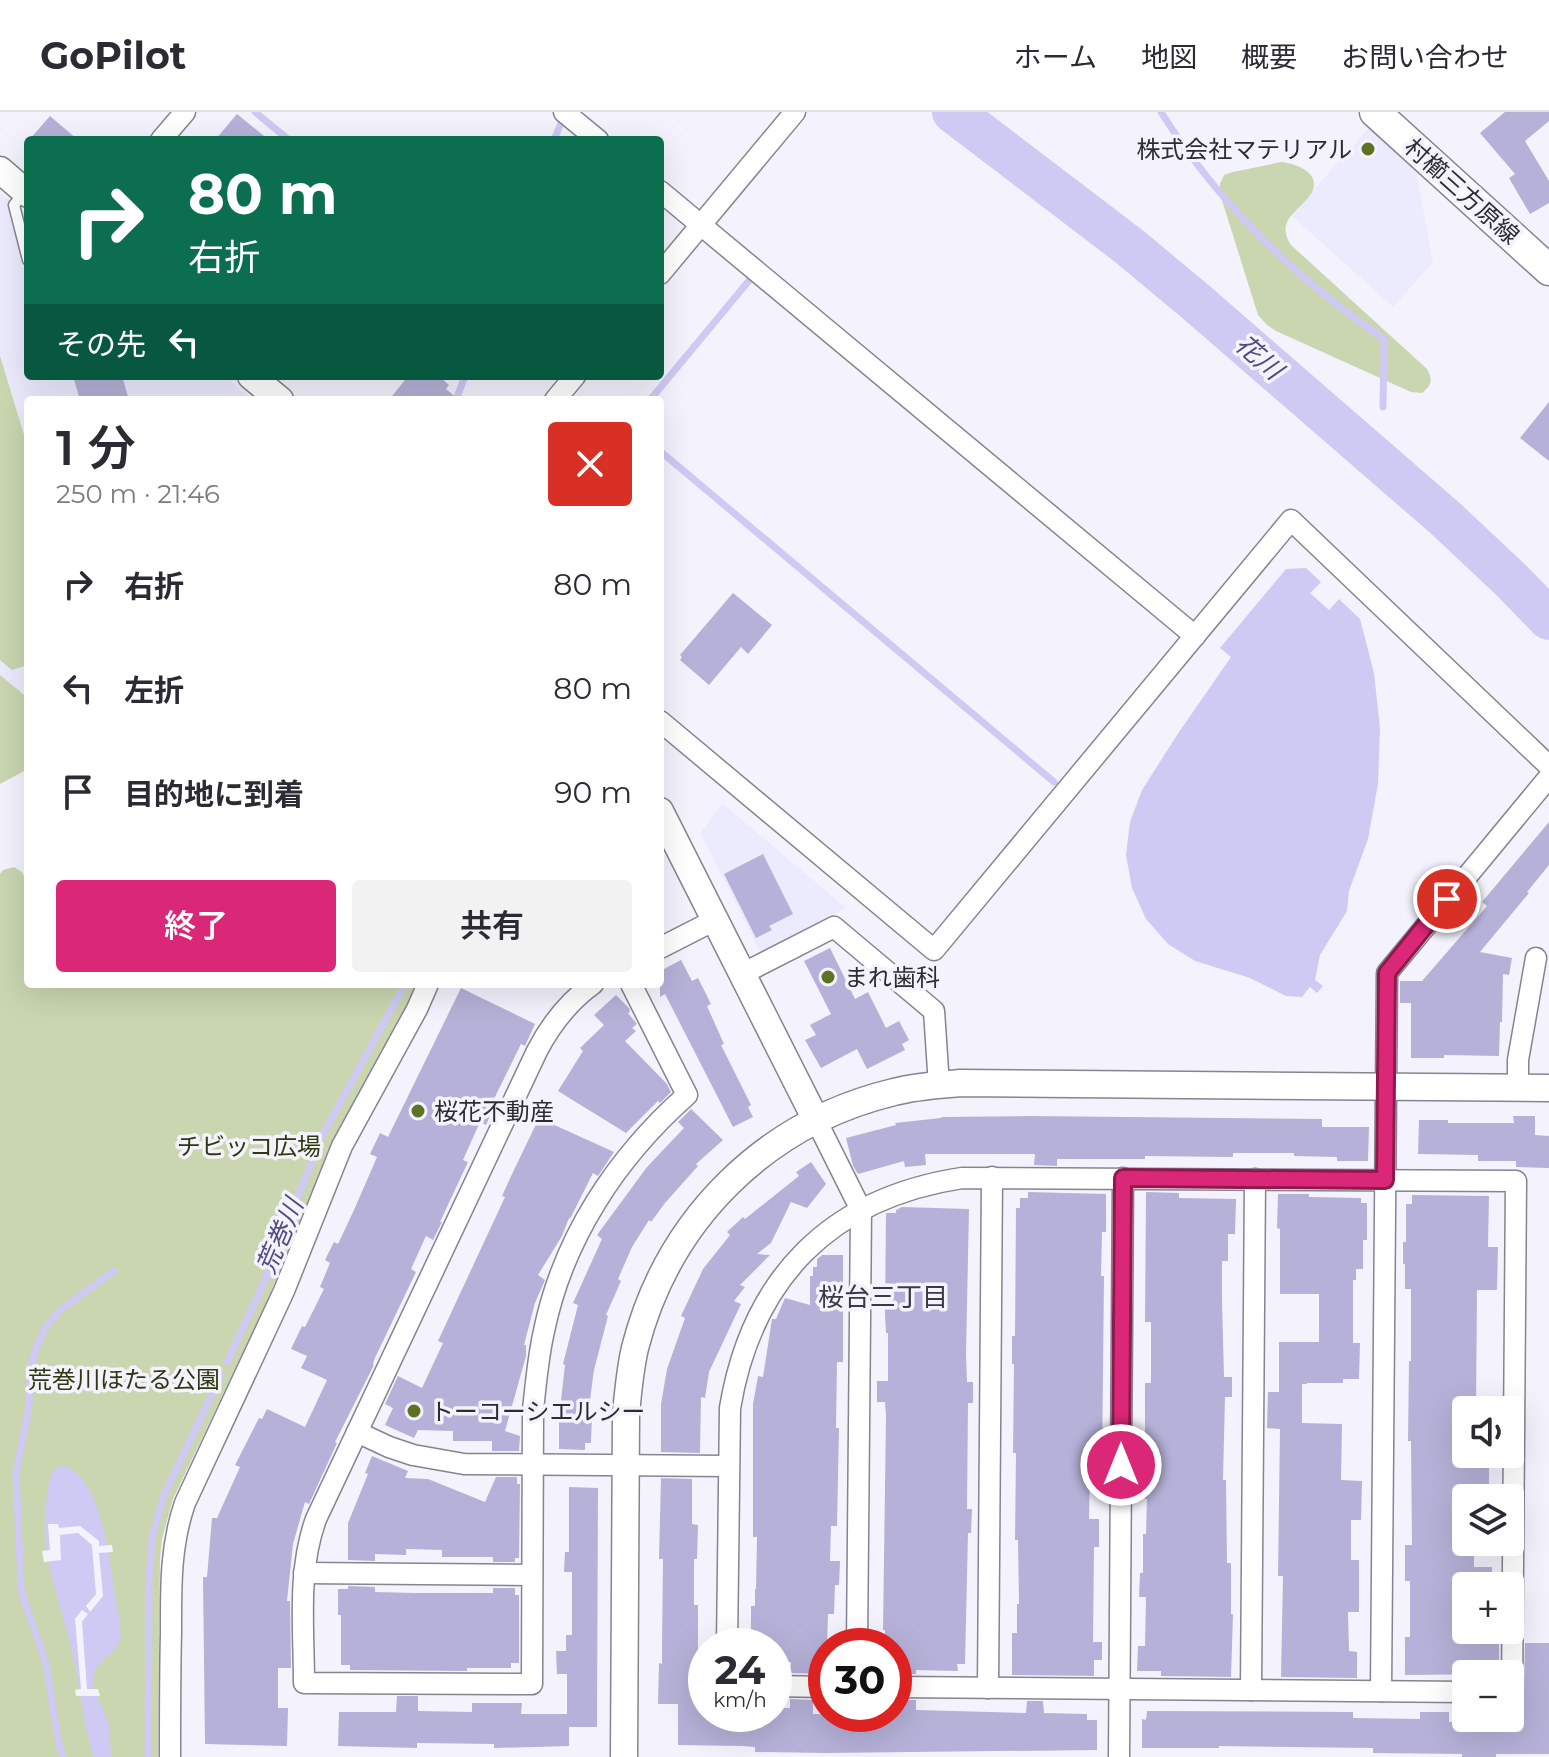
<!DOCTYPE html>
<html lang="ja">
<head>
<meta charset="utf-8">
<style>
  :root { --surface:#fff; --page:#f2f2f3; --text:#2b2b33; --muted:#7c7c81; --line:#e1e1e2; --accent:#db2777 }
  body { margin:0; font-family:Montserrat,"Noto Sans JP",sans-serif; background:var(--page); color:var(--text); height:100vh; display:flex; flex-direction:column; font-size:30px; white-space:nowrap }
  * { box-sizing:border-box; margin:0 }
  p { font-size:26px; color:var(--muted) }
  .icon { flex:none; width:44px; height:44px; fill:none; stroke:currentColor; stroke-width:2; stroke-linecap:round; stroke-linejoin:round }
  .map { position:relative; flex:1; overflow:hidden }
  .side { position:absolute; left:24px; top:284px; width:640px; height:592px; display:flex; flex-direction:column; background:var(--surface); border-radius:8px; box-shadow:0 8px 32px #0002 }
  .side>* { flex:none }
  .guide { position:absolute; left:24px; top:24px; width:640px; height:244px; border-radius:8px; box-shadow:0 8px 32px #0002; background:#0b6e4f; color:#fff; overflow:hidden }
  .fabs { position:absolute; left:1452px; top:1284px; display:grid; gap:16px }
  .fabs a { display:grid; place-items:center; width:72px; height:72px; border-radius:8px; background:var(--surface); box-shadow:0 8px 32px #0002; font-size:40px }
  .speed { position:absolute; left:688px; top:1516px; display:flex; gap:16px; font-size:40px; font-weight:700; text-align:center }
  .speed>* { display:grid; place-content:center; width:104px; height:104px; border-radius:50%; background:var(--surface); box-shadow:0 8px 32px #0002; line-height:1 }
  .speed small { font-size:20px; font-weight:400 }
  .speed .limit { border:12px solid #d22; background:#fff; color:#111 }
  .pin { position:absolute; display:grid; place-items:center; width:68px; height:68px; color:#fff; margin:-34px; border:4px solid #fff; border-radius:50%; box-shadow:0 2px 8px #0007 }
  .me { position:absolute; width:88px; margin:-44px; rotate:0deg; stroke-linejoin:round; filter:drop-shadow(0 0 6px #0008) }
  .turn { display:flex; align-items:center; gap:28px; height:168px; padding:0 32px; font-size:36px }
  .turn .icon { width:104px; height:104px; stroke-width:2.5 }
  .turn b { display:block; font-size:56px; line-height:68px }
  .then { display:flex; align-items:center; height:76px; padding:0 32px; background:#0003; gap:16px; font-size:30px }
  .round { display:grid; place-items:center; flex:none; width:84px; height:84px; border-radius:8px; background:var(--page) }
  .overview { display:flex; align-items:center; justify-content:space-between; height:136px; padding:0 32px }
  h1 { font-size:48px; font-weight:600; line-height:60px }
  .button { display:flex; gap:16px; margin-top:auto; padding:16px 32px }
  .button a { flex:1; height:92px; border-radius:8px; background:var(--accent); color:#fff; font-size:32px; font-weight:600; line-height:92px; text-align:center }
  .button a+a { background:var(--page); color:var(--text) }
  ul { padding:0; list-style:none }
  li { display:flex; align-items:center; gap:24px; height:104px; padding:0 32px }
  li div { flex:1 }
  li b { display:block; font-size:30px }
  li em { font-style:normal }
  header { display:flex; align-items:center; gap:48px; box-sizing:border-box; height:112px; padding:0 40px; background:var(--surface); border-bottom:2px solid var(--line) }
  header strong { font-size:38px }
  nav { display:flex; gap:44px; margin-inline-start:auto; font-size:28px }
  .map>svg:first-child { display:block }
  .built { fill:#ecebfe }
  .green { fill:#c9d6b0 }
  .water { fill:#cecaf3 }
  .pier { fill:#f4f3fd }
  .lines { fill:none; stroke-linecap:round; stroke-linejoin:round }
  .stream { stroke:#cecaf3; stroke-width:7 }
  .river { stroke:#cecaf3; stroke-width:42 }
  .building { fill:#b5b1d8 }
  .service-casing { stroke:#85848f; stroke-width:13 }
  .minor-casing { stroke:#85848f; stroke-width:23 }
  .tertiary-casing { stroke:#85848f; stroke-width:29 }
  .secondary-casing { stroke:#85848f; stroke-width:33 }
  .service { stroke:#fff; stroke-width:10 }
  .minor { stroke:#fff; stroke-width:20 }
  .tertiary { stroke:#fff; stroke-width:26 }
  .secondary { stroke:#fff; stroke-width:30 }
  .route-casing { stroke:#8e194d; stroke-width:20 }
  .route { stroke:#db2777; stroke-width:14 }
  .poi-dot { fill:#5d7323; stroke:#f4f3fd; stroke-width:3 }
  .labels { text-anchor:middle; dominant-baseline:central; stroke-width:7; stroke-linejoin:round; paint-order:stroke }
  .poi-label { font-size:24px; fill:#2d2c31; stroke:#f4f3fd; text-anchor:start }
  .street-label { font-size:24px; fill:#2d2c31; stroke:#f4f3fd }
  .park-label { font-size:24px; fill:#2e3a0d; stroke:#f4f3fd }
  .water-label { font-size:26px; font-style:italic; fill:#534b80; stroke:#f4f3fd }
  .neighbourhood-label { font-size:26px; fill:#3b3a44; stroke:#f4f3fd }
</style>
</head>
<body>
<header>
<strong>GoPilot</strong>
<nav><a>ホーム</a><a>地図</a><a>概要</a><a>お問い合わせ</a></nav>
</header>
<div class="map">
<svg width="1549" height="1645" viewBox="0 0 1549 1645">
  <rect width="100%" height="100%" fill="#f4f3fd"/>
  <!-- built -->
  <g class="built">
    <polygon points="1369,16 1416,59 1433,150 1393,195 1291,103"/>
    <polygon points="0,81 28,104 28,264 224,264 253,288 28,288 28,585 0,563"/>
    <polygon points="722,691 846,796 760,840 700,721"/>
  </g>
  <!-- green -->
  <g class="green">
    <path d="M 1281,50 C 1295,51 1322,61 1312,80 C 1301,99 1274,107 1291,133 L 1427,257 C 1433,268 1432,273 1422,281 L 1411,280 L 1276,219 L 1267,213 L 1258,203 L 1220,82 L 1220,72 L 1224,63 L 1233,60 Z"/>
    <polygon points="0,244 28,336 28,553 12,558 0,548"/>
    <polygon points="0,563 28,586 28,657 0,672"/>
    <polygon points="14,755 22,760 26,768 28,798 28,872 416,872 407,892 332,1029 266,1192 173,1387 162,1427 160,1447 158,1645 0,1645 0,762 3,758"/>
  </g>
  <!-- water -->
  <g class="water">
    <polygon points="1306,456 1321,470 1310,481 1329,498 1339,487 1360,507 1374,561 1380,616 1378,672 1368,727 1349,779 1347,799 1320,843 1315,868 1323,874 1317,881 1310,875 1302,885 1286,884 1250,866 1195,849 1168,832 1146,807 1132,776 1126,743 1130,710 1142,678 1179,620 1231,545 1220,536 1286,457"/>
    <path d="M 62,1353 C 100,1364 108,1437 113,1470 C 116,1488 120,1507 121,1526 C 114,1546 100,1545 95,1560 C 89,1579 102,1591 107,1607 C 111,1619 110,1633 111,1645 L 94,1645 C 83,1613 81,1581 74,1548 C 62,1490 35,1437 48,1378 C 50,1367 50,1357 62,1353 Z"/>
  </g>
  <!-- pier -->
  <g class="pier">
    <polygon points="48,1412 58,1412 59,1416 80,1414 99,1429 99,1434 112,1433 113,1440 99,1441 103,1484 90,1500 86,1494 96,1482 92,1433 78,1421 60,1423 61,1448 44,1450 42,1439 50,1438"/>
    <polygon points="82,1498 88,1502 82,1510 87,1577 98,1577 100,1584 76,1584 75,1578 81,1577 75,1507"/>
  </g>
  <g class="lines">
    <!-- stream -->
    <g class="stream">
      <polyline points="255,0 289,28"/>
      <path d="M 1161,0 C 1217,90 1297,168 1384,227 L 1383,295"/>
      <polyline points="554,28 561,11"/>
      <polyline points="456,288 465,264"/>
      <polyline points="650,288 752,165"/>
      <polyline points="660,339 1054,670"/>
      <polyline points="227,1250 264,1170 322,1024 405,872"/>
      <path d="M 63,1645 C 53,1615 53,1584 46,1553 C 40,1527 27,1503 21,1476 L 16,1360 L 29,1294 L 30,1258 L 36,1236 L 45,1216 L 59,1199 L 114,1159"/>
      <polyline points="148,1645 149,1467 152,1425 164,1383 221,1263"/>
    </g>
    <!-- river -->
    <polyline class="river" points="953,0 1130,135 1196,190 1445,406 1511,468 1549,507"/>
  </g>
  <!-- building -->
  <g class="building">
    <polygon points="1505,0 1549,0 1549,9 1525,29 1549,69 1549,91 1530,102 1509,66 1515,62 1480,21"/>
    <polygon points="237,2 269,28 215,28"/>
    <polygon points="50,4 78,28 29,28"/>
    <polygon points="73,264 122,264 129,288 80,288"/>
    <polygon points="408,264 439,264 449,273 446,277 459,288 389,288"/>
    <polygon points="1549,290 1549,349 1520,326"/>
    <polygon points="733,481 772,513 748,542 741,535 709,573 680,548 682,545 680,543"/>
    <polygon points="1549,710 1549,753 1527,780 1529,781 1480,840 1512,846 1509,863 1503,862 1502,910 1500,910 1499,944 1444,943 1444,946 1411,946 1411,891 1400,891 1400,869 1422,869 1487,794 1482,790"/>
    <polygon points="763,742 793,802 769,814 772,818 756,826 724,762"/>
    <polygon points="830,836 855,887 868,880 886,916 899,909 909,928 902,932 905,938 867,957 857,937 821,956 805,928 816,923 810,913 831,902 804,849"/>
    <polygon points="681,848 692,869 698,866 711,892 707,894 724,932 721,933 751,993 748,995 753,1005 733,1015 665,882 660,885 660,859"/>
    <polygon points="461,876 535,912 525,934 521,932 493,989 496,991 486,1013 480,1010 463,1048 468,1050 440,1110 442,1110 433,1128 426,1124 411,1157 416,1160 374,1248 373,1253 374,1253 335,1330 337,1331 309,1392 305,1390 293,1432 287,1489 290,1489 291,1556 278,1556 278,1596 288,1596 287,1634 205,1632 203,1465 207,1465 212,1406 217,1406 240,1355 235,1353 259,1306 262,1307 267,1297 305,1315 327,1268 301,1256 307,1244 291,1237 302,1214 305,1215 324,1177 320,1175 330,1151 325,1148 334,1130 338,1132 354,1098 377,1045 370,1042 380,1021 388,1025"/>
    <polygon points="616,883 629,896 630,900 628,901 637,912 632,916 636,919 625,929 667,972 671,980 660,991 658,989 626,1021 558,979 583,939 580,936 604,913 594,903"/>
    <polygon points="691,997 723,1028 696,1052 698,1054 665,1091 651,1110 649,1108 632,1135 618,1167 621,1169 606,1203 608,1204 594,1258 588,1303 592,1303 591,1331 585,1331 585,1338 559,1337 559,1306 565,1253 563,1252 578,1193 573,1191 602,1127 597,1123 647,1055 684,1016 678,1010"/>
    <polygon points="1030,1004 1322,1007 1322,1015 1369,1015 1368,1049 1337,1049 1337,1045 1294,1044 1294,1041 1233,1041 1233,1045 1145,1044 1145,1047 1057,1047 1057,1054 1034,1053 1035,1042 925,1042 926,1053 905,1055 904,1049 858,1062 853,1054 846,1026 896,1013 895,1011 941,1006 941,1005"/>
    <polygon points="1513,1004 1535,1004 1535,1023 1549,1024 1549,1056 1516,1055 1516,1049 1478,1049 1478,1043 1418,1042 1419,1008 1448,1008 1448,1011 1514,1011"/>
    <polygon points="539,1006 614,1040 598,1064 593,1061 570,1107 569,1106 562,1124 538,1163 545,1168 535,1191 524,1233 526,1233 526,1244 505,1319 520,1324 519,1339 492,1339 492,1329 453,1329 453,1319 418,1318 414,1326 385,1313 393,1296 385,1292 398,1264 422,1276 443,1231 438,1229 505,1085 502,1084 513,1060"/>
    <polygon points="811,1050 826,1072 807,1096 791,1090 771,1131 757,1142 770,1143 740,1173 745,1175 734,1189 741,1192 709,1260 705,1286 701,1285 700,1341 661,1340 661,1292 667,1257 685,1206 681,1204 703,1157 730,1123 727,1120 743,1105 745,1107 799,1064 796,1060"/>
    <polygon points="1028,1080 1106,1082 1106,1120 1102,1120 1101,1164 1104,1164 1102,1353 1090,1353 1089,1407 1099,1407 1099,1435 1094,1435 1093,1530 1102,1530 1102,1548 1094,1548 1094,1564 1012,1563 1012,1521 1017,1521 1017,1492 1019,1492 1018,1428 1015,1428 1016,1341 1013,1341 1014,1252 1012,1252 1012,1224 1015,1224 1016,1096 1020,1096 1020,1086 1028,1086"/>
    <polygon points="1146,1080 1179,1081 1179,1086 1236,1087 1235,1122 1228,1122 1228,1149 1222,1149 1222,1187 1224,1265 1232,1265 1232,1285 1225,1285 1223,1368 1226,1368 1227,1451 1231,1451 1231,1502 1233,1502 1231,1565 1161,1564 1161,1559 1137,1559 1138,1534 1145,1534 1146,1485 1139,1485 1140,1461 1143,1461 1143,1422 1146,1422 1147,1387 1143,1386 1143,1369 1148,1369 1148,1332 1145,1332 1145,1271 1151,1271 1151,1210 1145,1210"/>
    <polygon points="1278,1082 1309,1082 1309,1085 1361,1086 1361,1091 1367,1091 1367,1128 1363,1128 1363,1157 1356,1157 1356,1168 1353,1168 1353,1231 1360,1231 1359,1267 1343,1267 1343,1271 1307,1271 1307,1272 1302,1272 1302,1311 1342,1312 1341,1368 1362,1369 1361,1408 1351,1408 1351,1448 1359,1448 1359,1500 1348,1500 1349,1539 1357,1540 1357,1566 1281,1565 1283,1464 1278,1464 1280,1317 1267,1316 1268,1280 1279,1280 1279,1230 1319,1230 1319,1182 1280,1182 1280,1117 1277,1116"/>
    <polygon points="1412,1083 1489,1084 1488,1135 1498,1135 1497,1178 1477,1178 1476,1298 1466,1298 1466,1355 1489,1355 1489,1386 1466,1386 1466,1443 1474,1443 1474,1455 1492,1455 1492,1474 1466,1474 1466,1518 1482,1518 1482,1528 1496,1528 1496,1531 1499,1531 1499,1562 1405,1563 1405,1525 1410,1525 1410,1469 1405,1469 1405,1433 1412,1433 1411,1329 1408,1329 1409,1249 1411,1249 1411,1177 1405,1177 1405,1152 1403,1152 1403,1130 1406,1130 1406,1092 1412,1092"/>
    <polygon points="902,1095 969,1097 966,1242 967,1270 973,1270 973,1291 968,1291 967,1397 972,1397 971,1421 968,1421 965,1552 957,1552 958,1559 916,1558 916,1562 894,1562 894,1534 885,1534 885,1518 883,1518 886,1304 885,1290 877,1290 877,1269 888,1269 888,1221 886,1221 885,1203 886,1101 896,1101 896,1098"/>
    <polygon points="822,1143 843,1143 843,1250 837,1250 836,1316 839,1316 837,1414 831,1414 830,1449 840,1449 839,1473 835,1473 834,1502 828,1502 826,1562 790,1561 791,1550 774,1550 774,1534 751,1534 751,1494 755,1494 755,1477 756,1477 757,1425 753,1425 753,1292 758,1264 763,1265 772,1207 776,1207 785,1186 810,1193 810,1164 813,1164 813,1155 817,1155 817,1147"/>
    <polygon points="372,1344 408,1359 405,1366 428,1367 485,1390 496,1365 517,1365 517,1372 520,1372 519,1446 515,1446 515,1450 493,1450 493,1445 442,1445 442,1438 406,1437 406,1443 375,1442 375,1449 348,1448 348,1411 368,1362 365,1361"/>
    <polygon points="661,1366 692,1367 692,1412 698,1413 697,1447 694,1447 694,1493 698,1493 698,1594 706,1594 706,1602 774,1602 774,1596 790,1596 790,1587 813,1588 813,1602 894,1602 896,1588 916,1588 916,1598 1026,1601 1027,1589 1043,1589 1044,1601 1087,1602 1087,1608 1097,1608 1097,1638 826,1641 755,1640 755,1635 743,1634 678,1633 678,1592 658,1592 659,1551 662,1552 662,1536 663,1447 659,1447"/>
    <polygon points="569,1375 598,1376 597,1615 569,1615 569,1634 494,1636 494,1632 417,1631 417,1636 338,1634 339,1600 396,1600 397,1584 418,1584 418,1599 472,1600 472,1591 522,1591 521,1602 567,1602 567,1562 557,1562 556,1539 566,1539 566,1523 572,1523 572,1460 564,1460 565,1440 569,1440"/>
    <polygon points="348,1474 375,1475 375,1480 416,1481 493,1481 493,1476 515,1476 515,1483 519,1483 519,1551 511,1551 511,1556 467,1556 467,1559 350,1558 350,1553 341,1553 341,1503 338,1503 338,1477 348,1477"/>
    <polygon points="1525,1531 1549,1531 1549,1642 1496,1642 1496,1645 1462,1645 1462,1642 1373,1641 1373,1636 1219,1634 1219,1636 1142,1636 1142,1607 1146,1608 1147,1599 1353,1600 1353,1606 1420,1607 1420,1600 1449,1600 1449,1610 1523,1610"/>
  </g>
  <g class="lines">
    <!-- service casing -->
    <g class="service-casing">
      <polyline id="service" points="24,81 14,93 28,148"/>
    </g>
    <!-- minor casing -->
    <g class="minor-casing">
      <g id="minor">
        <polyline points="564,0 598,28"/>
        <polyline points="161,28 185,0"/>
        <polyline points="660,79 1195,524"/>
        <polyline points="660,162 795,0"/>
        <polyline points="555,288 575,264"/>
        <polyline points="660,609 934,838 1291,408 1549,654"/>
        <polyline points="660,836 715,808"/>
        <polyline points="742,862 834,815 934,899 939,973"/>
        <path d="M 593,872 C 568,890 551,912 537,939 L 316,1407 C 297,1459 304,1517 304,1571 L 532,1572 L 533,1298 C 536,1271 538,1245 544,1219 C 563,1126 617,1045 687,983 L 631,872"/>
        <polyline points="1518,976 1518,948 1536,846"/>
        <polyline points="816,1008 861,1098 857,1534"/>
        <polyline points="357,1320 389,1335 413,1343 464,1352 728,1354"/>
        <polyline points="304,1461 532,1463"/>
        <path d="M 727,1534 L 730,1296 C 752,1165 831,1086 962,1066 L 1516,1069 L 1512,1580 L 1510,1580"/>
        <polyline points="774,1574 826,1575"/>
        <polyline points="894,1575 1466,1580"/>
        <polyline points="988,1576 992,1065"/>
        <polyline points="1251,1578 1255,1067"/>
        <polyline points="1381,1579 1387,861 1549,665"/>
        <path d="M 170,1645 C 170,1604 170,1562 171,1520 C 171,1476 170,1434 185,1391 L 284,1179 L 342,1034 L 417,897 L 428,872"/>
        <polyline points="1119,1645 1123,1066"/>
      </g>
    </g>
    <!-- tertiary casing -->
    <g class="tertiary-casing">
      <g id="tertiary">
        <polyline points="0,58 28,82"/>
        <polyline points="251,264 280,288"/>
        <polyline points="660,699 816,1008"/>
        <path d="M 624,1645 L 626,1302 C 628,1280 630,1257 635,1236 C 668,1107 765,1011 894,980 C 916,974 938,973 960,971 L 1549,976"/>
      </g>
    </g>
    <!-- secondary casing -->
    <g class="secondary-casing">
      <polyline id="secondary" points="1375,0 1549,158"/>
    </g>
    <!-- service -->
    <use href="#service" class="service"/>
    <!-- minor -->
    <use href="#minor" class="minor"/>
    <!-- tertiary -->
    <use href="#tertiary" class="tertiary"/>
    <!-- secondary -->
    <use href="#secondary" class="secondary"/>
  </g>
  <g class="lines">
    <!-- route casing -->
    <g class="route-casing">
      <polyline id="route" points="1121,1353 1123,1066 1385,1068 1387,861 1447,787"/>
    </g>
    <!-- route -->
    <use href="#route" class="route"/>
  </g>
  <!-- markers -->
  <g class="poi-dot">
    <circle cx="1368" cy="37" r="8"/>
    <circle cx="828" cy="865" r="8"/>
    <circle cx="418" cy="999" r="8"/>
    <circle cx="414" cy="1299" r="8"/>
  </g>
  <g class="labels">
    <!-- poi labels -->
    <g class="poi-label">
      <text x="1352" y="37" text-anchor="end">株式会社マテリアル</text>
      <text x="844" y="865">まれ歯科</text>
      <text x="434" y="999">桜花不動産</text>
      <text x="430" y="1299">トーコーシエルシー</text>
    </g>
    <!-- street labels -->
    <g class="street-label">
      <text transform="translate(1462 79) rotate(42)">村櫛三方原線</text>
    </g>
    <!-- park labels -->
    <g class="park-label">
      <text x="249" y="1034">チビッコ広場</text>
      <text x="124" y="1267">荒巻川ほたる公園</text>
    </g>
    <!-- water labels -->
    <g class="water-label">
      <text transform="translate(1259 245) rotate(41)">花川</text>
      <text transform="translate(280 1124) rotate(-67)">荒巻川</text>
    </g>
    <!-- neighbourhood labels -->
    <g class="neighbourhood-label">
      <text x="883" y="1185">桜台三丁目</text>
    </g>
  </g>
</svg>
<div class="fabs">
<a><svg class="icon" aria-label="sound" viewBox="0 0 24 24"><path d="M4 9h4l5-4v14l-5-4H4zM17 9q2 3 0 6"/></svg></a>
<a><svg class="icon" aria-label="layers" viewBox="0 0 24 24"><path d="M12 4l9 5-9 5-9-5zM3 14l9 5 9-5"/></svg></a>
<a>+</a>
<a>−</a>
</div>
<div class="speed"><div>24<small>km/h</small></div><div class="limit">30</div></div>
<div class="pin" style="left:1447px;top:787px;background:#d93025"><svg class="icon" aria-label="arrive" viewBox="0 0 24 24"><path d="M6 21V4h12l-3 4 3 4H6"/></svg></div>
<svg class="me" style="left:1121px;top:1353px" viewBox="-20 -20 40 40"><circle r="17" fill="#db2777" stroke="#fff" stroke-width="3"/><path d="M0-11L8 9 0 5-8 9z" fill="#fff"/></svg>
<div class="guide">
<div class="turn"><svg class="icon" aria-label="right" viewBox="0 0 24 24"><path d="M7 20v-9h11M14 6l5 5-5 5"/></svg><div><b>80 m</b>右折</div></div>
<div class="then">その先<svg class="icon" aria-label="left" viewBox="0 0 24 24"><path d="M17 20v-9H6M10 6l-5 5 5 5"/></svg></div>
</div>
<section class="side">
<div class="overview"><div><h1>1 分</h1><p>250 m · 21:46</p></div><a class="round" style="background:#d93025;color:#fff"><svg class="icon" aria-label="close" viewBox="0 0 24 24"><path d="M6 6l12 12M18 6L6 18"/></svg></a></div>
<ul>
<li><svg class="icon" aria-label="right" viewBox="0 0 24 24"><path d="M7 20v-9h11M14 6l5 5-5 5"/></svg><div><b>右折</b></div><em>80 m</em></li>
<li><svg class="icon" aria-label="left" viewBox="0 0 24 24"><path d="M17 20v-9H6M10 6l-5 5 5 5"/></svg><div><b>左折</b></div><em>80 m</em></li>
<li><svg class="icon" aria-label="arrive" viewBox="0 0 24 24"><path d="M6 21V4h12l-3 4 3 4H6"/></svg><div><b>目的地に到着</b></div><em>90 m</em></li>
</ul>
<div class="button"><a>終了</a><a>共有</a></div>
</section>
</div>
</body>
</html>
